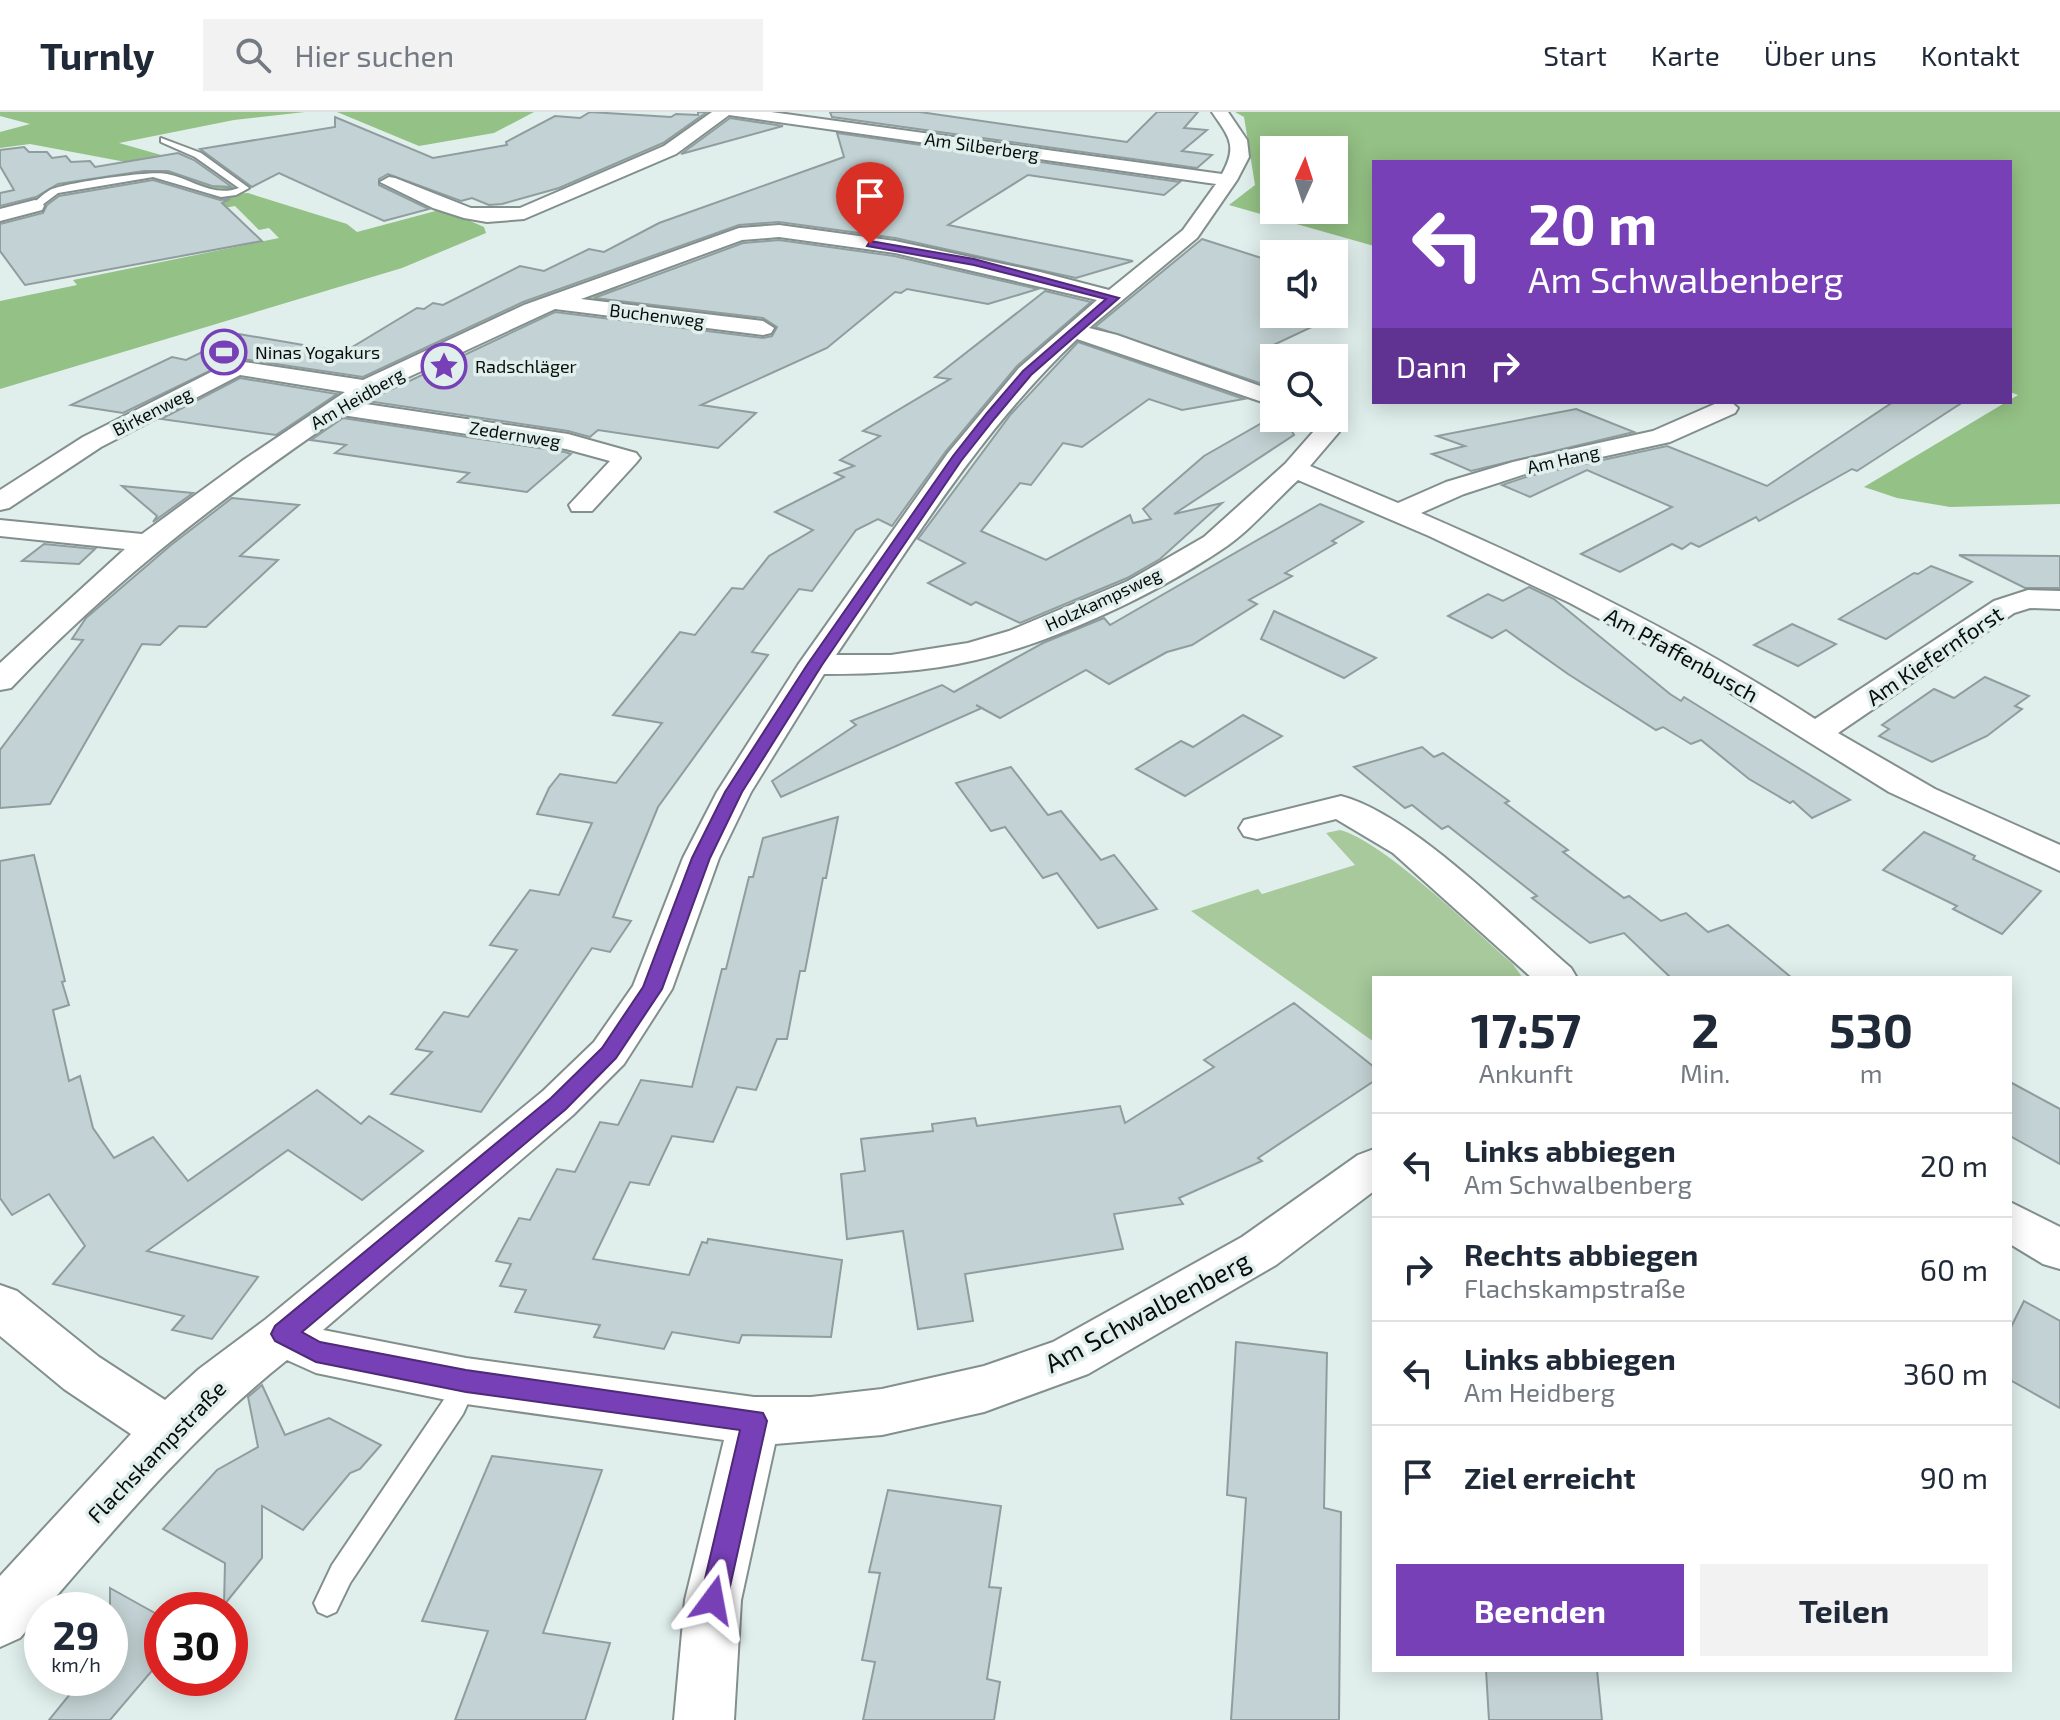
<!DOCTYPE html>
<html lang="de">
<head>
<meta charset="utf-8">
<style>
  :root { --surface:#fff; --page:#f2f2f3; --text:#1f2937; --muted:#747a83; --line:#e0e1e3; --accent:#7840b7 }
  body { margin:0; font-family:"Exo 2",sans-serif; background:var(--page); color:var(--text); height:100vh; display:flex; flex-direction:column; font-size:30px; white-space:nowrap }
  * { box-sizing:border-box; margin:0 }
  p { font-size:26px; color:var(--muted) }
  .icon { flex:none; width:44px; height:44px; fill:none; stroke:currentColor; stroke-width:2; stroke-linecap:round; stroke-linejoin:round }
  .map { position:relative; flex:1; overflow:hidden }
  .side { position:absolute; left:1372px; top:864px; width:640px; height:696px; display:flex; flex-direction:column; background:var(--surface); border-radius:0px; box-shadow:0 4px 20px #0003 }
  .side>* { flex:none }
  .hud { position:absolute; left:1372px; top:48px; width:640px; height:244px; border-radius:0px; box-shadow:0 4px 20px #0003; background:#7840b7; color:#fff; overflow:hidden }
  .needle { width:52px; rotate:3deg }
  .buttons { position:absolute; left:1260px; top:24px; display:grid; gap:16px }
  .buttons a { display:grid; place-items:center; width:88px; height:88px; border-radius:0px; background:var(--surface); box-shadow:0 4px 20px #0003; font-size:40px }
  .speed { position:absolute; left:24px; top:1480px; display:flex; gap:16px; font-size:40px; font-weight:700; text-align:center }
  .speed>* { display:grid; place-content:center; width:104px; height:104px; border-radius:50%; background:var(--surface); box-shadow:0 4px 20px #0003; line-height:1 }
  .speed small { font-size:20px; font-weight:400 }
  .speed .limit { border:12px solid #d22; background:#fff; color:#111 }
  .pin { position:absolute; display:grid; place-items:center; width:68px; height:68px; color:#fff; margin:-82px -34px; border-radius:50% 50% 50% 0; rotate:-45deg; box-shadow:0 0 8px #0007 }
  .pin .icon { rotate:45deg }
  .me { position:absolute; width:88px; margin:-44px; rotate:13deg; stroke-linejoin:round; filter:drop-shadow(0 0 6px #0008) }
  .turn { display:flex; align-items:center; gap:28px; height:168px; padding:0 24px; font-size:36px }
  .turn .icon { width:104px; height:104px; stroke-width:2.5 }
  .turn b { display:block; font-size:56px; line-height:68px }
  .then { display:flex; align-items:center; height:76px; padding:0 24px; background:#0003; gap:16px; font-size:30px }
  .eta { display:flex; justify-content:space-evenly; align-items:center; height:136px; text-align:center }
  .eta b { font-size:48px; font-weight:700; line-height:56px }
  .action { display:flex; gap:16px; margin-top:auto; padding:16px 24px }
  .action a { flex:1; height:92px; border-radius:0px; background:var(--accent); color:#fff; font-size:32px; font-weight:700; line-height:92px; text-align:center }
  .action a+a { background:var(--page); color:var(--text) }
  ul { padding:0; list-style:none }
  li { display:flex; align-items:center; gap:24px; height:104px; padding:0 24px; border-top:2px solid var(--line) }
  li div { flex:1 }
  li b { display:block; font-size:30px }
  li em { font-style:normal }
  header { display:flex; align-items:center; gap:48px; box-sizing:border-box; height:112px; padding:0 40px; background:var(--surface); border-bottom:2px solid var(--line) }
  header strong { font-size:38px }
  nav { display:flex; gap:44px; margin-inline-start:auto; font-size:28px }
  .search { width:560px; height:72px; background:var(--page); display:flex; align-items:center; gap:20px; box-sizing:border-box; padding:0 28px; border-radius:0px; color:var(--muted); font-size:30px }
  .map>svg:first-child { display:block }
  .green { fill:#a7c99b }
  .forest { fill:#94c185; fill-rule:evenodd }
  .building { fill:#c3d2d4; stroke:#8f9d9f; stroke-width:2 }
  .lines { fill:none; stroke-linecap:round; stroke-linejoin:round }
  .lane-casing { stroke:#828f8d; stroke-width:4 }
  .street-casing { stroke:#828f8d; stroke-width:4 }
  .lane { fill:#fff; fill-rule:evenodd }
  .street { fill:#fff; fill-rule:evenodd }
  .route { fill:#7840b7; stroke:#4e2a77; stroke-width:2 }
  .labels { text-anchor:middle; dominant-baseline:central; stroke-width:7; stroke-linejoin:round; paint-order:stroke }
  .far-street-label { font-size:18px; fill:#080d0c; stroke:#e0efec }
  .far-poi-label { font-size:18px; fill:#080d0c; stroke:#e0efec; text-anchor:start }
  .street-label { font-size:22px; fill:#080d0c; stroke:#e0efec }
  .near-street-label { font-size:26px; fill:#080d0c; stroke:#e0efec }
</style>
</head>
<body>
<header>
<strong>Turnly</strong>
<div class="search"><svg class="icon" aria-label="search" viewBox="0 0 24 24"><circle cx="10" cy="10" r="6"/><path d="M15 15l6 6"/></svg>Hier suchen</div>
<nav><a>Start</a><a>Karte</a><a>Über uns</a><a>Kontakt</a></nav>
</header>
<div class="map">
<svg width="2060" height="1608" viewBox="0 0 2060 1608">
  <rect width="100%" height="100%" fill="#e0efec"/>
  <!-- green -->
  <g class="green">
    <polygon points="614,174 632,179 776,195 758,206 721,208 587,192 586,184"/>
    <path d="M 1340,718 C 1385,730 1473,818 1512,851 L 1523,866 L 1374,866 L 1374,930 L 1191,799 L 1258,777 L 1262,782 L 1355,753 L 1326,721 Z"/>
  </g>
  <!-- forest -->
  <g class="forest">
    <polygon points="0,0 305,0 234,8 119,31 168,45 239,78 222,80 189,74 168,62 145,61 131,51 30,32 0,36 0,20 30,12 0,4"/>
    <polygon points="337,0 534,0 494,21 419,34"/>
    <path d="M 1235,0 L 2060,0 L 2060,392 L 1950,395 L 1897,386 L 1864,375 L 2018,283 L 2010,280 L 2010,50 L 1374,50 L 1374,134 L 1229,93 L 1255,73 L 1244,5 ZM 1334,38 L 1334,98 L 1274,98 L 1274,38 Z"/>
    <polygon points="248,81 347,112 357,120 443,97 484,115 486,121 402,156 0,277 0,189 77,173 73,168 279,126 269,116 259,118 235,94 224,96 210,83"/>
  </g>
  <!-- building -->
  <g class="building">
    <polygon points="590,0 671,5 676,2 698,3 698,0 707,0 663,31 559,76 502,92 489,93 472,86 461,89 388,62 379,67 379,73 429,97 384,109 279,61 252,75 200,37 335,15 335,5 433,46 507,33 506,30 555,4 580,6"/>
    <polygon points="830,0 920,0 1127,30 1157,0 1198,0 1184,16 1207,18 1182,39 1212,43 1197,56 832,5"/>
    <polygon points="730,6 783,14 681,42"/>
    <polygon points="837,21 1180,70 1164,83 1028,63 948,113 1133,149 1076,166 895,126 779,110 739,113 523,190 363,265 236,246 123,301 71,293 172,245 186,248 239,222 344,240 417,196 424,197 433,191 443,193 520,154 544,159 589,137 604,140 659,111 844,45"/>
    <polygon points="24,35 29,40 47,40 52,46 66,44 71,50 90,49 95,55 178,41 194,48 232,75 212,74 168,59 144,59 58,72 36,85 0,94 0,81 14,78 0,54 0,38"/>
    <polygon points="153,68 220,88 230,87 222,91 262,129 25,173 0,139 0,112 43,101 47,93 59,84"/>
    <polygon points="1202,127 1274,150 1274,202 1323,202 1333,205 1265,237 1290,246 1274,246 1274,276 1095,215"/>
    <polygon points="779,128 894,144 1038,177 988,192 907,177 901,181 895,180 827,236 701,293 756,301 718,336 598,318 590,325 568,319 367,289 555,200 763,226 772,224 777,215 763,206 594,186 743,131"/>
    <polygon points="1045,179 1091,190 1017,254 946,339 892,414 878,407 856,418 812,479 799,477 752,540 768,543 658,695 613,805 631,809 610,840 592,836 481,1000 391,982 432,940 416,937 444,900 468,905 517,838 490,833 530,778 559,783 592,711 537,702 549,676 560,662 616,671 662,611 613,603 680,520 695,523 732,476 743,477 769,444 813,418 775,400 844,365 835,361 854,354 840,348 880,324 863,319 950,267 935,265"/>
    <polygon points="1078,230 1244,287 1182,298 1149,287 1082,335 1063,331 1031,373 1020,371 981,419 1046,448 1130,403 1133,411 1151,407 1143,397 1204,344 1274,304 1284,306 1294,323 1174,402 1222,391 1160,447 1127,466 1020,511 976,490 971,493 928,471 965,451 918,427 1011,302"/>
    <polygon points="240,266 337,282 276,323 161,307"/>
    <polygon points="1893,290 1963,290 1857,359 1852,357 1759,409 1756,405 1699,435 1691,431 1682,437 1672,432 1620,460 1581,442 1672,395 1587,358 1530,385 1502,373 1529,364 1667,334 1767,374"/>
    <polygon points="1576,297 1634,320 1471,359 1432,342 1465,334 1437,324"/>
    <polygon points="343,306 565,340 571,342 527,380 458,370 469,361 335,341 346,333 311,328"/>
    <polygon points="122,374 193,381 153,410 157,404"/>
    <polygon points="232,386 299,393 240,444 278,448 206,515 179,514 160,533 142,532 50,692 0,696 0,638 83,528 72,527 86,506 171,433"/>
    <polygon points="1320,392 1363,410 1332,429 1336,431 1285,461 1292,464 1249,488 1257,492 1192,533 1167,540 1109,572 1086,558 1000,606 976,593 982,596 781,685 772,669 856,613 851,609 942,573 954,580 1043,531 1104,506 1110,513"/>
    <polygon points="44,432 95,437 79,452 22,449"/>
    <polygon points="1959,443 2060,444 2060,476 2025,476"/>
    <polygon points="1931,454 1972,470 1886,527 1839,507 1914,461 1918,462"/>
    <polygon points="1529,475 1554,487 1670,582 1681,589 1684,585 1850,688 1812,706 1793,689 1790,691 1749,667 1701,628 1691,632 1663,615 1656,618 1568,562 1506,518 1492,526 1448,504 1488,482 1503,489"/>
    <polygon points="1274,499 1376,546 1344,566 1261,527"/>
    <polygon points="1792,512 1836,532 1798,554 1754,533"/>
    <polygon points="1985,565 2029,584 2015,594 2022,597 1987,624 1932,650 1879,624 1889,617 1882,613 1934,577 1954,586"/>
    <polygon points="1243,603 1282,624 1185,684 1136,657 1181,629 1193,635"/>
    <polygon points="1422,635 1434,645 1443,641 1509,689 1505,691 1568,738 1563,740 1624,786 1629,784 1661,809 1686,801 1708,820 1728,813 1792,866 1671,866 1624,821 1590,831 1532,786 1537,784 1448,714 1442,717 1412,693 1405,696 1354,655"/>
    <polygon points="1011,655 1048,703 1061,699 1101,748 1114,743 1157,797 1098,816 1057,761 1043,766 1005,715 991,719 956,671"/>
    <polygon points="838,705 826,766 823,766 805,859 800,859 787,927 777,927 756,978 737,975 713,1030 672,1024 649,1073 630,1070 593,1147 689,1163 702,1130 707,1131 708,1127 842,1148 831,1225 742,1223 739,1231 672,1220 664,1237 594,1225 600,1213 515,1200 526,1178 500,1174 511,1152 496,1149 519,1106 530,1108 557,1057 575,1060 600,1010 618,1013 641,968 692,975 722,857 726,857 749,765 753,765 763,726"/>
    <polygon points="1924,720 1975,744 1973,747 2041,779 2002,822 1953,797 1957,794 1883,758"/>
    <polygon points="34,743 65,869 62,870 69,893 53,898 69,969 80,964 93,1016 114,1046 153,1025 188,1069 317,978 361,1012 369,1004 423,1039 362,1088 288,1038 147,1139 258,1165 212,1227 172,1218 184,1204 53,1172 85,1134 49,1082 12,1103 0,1086 0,749"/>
    <polygon points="1294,891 1374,955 1374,969 1258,1046 1262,1049 1179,1086 1183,1092 1114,1102 1123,1137 965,1162 973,1209 918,1217 903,1119 847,1127 841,1062 865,1059 861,1027 933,1019 932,1012 975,1006 977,1014 1120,994 1125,1011 1214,955 1204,948"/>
    <polygon points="2010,970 2060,997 2060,1052 2010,1024"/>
    <polygon points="2024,1189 2060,1209 2060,1296 2010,1268 2010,1217"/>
    <polygon points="1236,1230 1327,1241 1324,1396 1341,1400 1339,1608 1231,1608 1246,1386 1227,1383"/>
    <polygon points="262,1273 285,1323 329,1306 381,1333 360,1357 350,1361 303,1418 262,1394 262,1446 224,1493 225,1451 163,1417 217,1358 258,1335 248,1285"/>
    <polygon points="492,1344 602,1358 543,1521 610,1531 585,1608 455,1608 488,1519 422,1509"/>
    <polygon points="888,1378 1001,1394 989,1475 1001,1476 987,1567 1000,1570 994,1608 863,1608 875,1550 862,1548 880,1461 869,1460"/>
    <polygon points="110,1476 162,1505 162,1547 110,1608 49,1608 83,1566 110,1566"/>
    <polygon points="1486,1558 1597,1558 1602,1608 1489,1608"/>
  </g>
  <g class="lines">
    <!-- lane casing -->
    <g class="lane-casing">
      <g id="lane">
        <path d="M 161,26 L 201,41 L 249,76 L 236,83 L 221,85 L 153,65 L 58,81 L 38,96 L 31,94 C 36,89 43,82 50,78 C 64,71 152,58 167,62 C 192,67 213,86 239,76 L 195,45 L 161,30 Z"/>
        <polygon points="466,1258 474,1261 478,1269 463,1302 350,1471 336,1500 327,1504 318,1500 314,1491 332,1453 445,1286 458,1261"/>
      </g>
    </g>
    <!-- street casing -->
    <g class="street-casing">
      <g id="street">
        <path d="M 712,0 L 771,0 L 1222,62 C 1238,33 1229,25 1212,0 L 1228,0 L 1247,28 L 1249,45 L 1237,68 L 1197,126 L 1089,216 L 1117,223 L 1274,279 L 1274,294 L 1077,227 C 980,319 911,433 836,543 L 891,543 L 968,531 L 1009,519 L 1128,469 L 1204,425 L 1285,352 L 1314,319 L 1308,306 L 1334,306 L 1339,320 L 1310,354 L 1398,391 L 1446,370 L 1513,350 L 1653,319 L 1717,291 L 1731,290 L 1738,296 L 1735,301 L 1670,330 L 1528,361 L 1464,382 L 1421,401 C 1558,460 1690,526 1815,607 L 1994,489 L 2028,478 L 2060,479 L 2060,497 L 2030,496 L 2014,501 L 1838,621 L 1935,677 L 2060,733 L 2060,759 L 1889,680 L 1689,555 L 1570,491 L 1429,424 L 1298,368 C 1273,391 1249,420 1221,438 C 1156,482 1052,531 976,548 C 926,560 875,562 824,562 L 751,680 L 719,746 L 672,877 L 624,952 L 573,1003 L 323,1218 L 466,1246 L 754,1285 L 811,1285 L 882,1277 L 984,1254 L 1053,1230 L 1242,1125 L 1358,1043 L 1374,1037 L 1374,1079 L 1276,1153 L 1088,1262 L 984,1300 L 882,1323 L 775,1332 L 741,1488 L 734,1608 L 674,1608 L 685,1488 L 724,1328 L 466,1292 L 316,1261 L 287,1248 C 184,1330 104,1430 20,1526 L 0,1535 L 0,1464 L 131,1322 L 64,1277 L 0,1224 L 0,1173 L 17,1179 L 99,1245 L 165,1288 L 199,1257 L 266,1207 L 543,979 L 594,930 L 633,874 L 683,746 L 717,680 L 798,553 L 948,341 L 1019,256 L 1097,188 L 895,141 L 779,125 L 742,128 L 581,187 L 763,209 L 774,216 L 771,221 L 763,223 L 555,197 L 374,281 L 359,291 L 568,322 L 636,341 L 640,346 L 636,351 L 592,399 L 572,399 L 569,393 L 610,349 L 566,337 L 342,303 C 221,386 113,469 11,576 L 0,578 L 0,551 L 125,437 L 0,424 L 0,408 L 142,422 L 242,349 L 345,280 L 240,263 L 101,335 L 9,396 L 0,398 L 0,378 L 83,325 L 229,251 L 237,249 L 363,268 L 524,193 L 739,116 L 779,113 L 895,129 L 1040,160 L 1109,178 L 1183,118 L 1216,72 L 729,3 L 676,42 L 524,107 L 487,110 L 464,106 L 433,96 L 380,70 L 389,65 L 395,66 L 471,96 L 520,96 L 664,34 Z"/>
        <polygon points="35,88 42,90 44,94 42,98 0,109 0,97"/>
        <path d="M 1341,684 C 1411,702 1514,807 1571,856 L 1577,866 L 1532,866 L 1393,741 L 1336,707 L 1257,727 L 1244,724 L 1239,716 L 1244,708 Z"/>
        <polygon points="2010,1090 2060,1115 2060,1157 2043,1152 2010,1132"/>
      </g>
    </g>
    <!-- lane -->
    <use href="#lane" class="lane"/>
    <!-- street -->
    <use href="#street" class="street"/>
  </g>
  <!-- route -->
  <polygon class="route" points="870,129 974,147 1119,186 1031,263 995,306 961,349 822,553 742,680 710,746 662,877 616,946 566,997 302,1220 320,1230 466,1258 763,1301 767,1309 727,1488 723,1497 713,1501 704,1497 700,1488 740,1318 466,1280 316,1250 275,1229 271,1222 275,1214 551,986 602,936 643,875 692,746 725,680 807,553 953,344 987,301 1023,259 1106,187 974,153 867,134"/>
  <!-- icons -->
  <defs>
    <g id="stadium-ring" transform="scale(2.3)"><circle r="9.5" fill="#e0efec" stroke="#7840b7" stroke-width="1.5"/><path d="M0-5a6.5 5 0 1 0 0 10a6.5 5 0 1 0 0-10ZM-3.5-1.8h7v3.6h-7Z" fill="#7840b7"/></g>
    <g id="sight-ring" transform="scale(2.3)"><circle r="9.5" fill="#e0efec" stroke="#7840b7" stroke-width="1.5"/><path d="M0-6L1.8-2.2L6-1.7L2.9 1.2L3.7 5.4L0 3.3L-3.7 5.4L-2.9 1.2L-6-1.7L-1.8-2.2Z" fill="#7840b7"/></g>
  </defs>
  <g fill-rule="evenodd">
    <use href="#stadium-ring" x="224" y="240"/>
    <use href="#sight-ring" x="444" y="254"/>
  </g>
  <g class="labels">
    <!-- far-street labels -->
    <g class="far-street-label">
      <text transform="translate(982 34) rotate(8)">Am Silberberg</text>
      <text transform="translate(657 203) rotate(7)">Buchenweg</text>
      <text transform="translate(357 286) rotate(-30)">Am Heidberg</text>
      <text transform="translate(152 299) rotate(-27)">Birkenweg</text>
      <text transform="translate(515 322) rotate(9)">Zedernweg</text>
      <text transform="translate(1563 347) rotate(-13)">Am Hang</text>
      <text transform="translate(1103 487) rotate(-25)">Holzkampsweg</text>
    </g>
    <!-- far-poi labels -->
    <g class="far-poi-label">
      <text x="255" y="240">Ninas Yogakurs</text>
      <text x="475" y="254">Radschläger</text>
    </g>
    <!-- street labels -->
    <g class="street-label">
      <text transform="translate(1682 542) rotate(29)">Am Pfaffenbusch</text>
      <text transform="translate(1934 543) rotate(-34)">Am Kiefernforst</text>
      <text transform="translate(156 1339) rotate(-46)">Flachskampstraße</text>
    </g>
    <!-- near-street labels -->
    <g class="near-street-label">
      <text transform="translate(1147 1199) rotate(-28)">Am Schwalbenberg</text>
    </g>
  </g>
</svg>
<div class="buttons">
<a><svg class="needle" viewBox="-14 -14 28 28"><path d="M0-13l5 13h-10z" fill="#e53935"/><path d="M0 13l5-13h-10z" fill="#747a83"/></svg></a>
<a><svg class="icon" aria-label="sound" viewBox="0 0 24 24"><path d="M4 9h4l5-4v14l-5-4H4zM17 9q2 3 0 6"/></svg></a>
<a><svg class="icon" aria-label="search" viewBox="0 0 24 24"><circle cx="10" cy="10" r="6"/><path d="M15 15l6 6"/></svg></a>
</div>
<div class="speed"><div>29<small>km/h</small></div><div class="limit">30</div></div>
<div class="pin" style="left:870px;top:132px;background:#d93025"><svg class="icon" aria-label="arrive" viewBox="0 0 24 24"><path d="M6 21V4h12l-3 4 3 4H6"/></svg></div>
<svg class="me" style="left:713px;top:1488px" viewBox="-20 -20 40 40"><path d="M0-17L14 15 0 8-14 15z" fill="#7840b7" stroke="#fff" stroke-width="4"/></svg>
<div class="hud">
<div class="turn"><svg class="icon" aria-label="left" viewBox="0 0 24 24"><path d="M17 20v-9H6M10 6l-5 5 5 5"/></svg><div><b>20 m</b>Am Schwalbenberg</div></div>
<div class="then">Dann<svg class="icon" aria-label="right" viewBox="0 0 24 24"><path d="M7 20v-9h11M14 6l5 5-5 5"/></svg></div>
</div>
<section class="side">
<div class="eta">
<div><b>17:57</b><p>Ankunft</p></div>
<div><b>2</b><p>Min.</p></div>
<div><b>530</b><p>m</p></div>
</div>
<ul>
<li><svg class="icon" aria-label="left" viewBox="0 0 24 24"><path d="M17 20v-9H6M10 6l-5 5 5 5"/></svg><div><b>Links abbiegen</b><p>Am Schwalbenberg</p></div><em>20 m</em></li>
<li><svg class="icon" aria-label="right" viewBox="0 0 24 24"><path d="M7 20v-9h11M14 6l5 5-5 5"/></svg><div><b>Rechts abbiegen</b><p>Flachskampstraße</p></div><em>60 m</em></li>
<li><svg class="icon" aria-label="left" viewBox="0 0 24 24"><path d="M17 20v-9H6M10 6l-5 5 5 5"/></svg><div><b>Links abbiegen</b><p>Am Heidberg</p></div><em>360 m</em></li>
<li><svg class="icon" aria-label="arrive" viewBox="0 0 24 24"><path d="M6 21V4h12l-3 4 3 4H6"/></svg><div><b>Ziel erreicht</b></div><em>90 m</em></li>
</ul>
<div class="action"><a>Beenden</a><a>Teilen</a></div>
</section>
</div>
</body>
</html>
